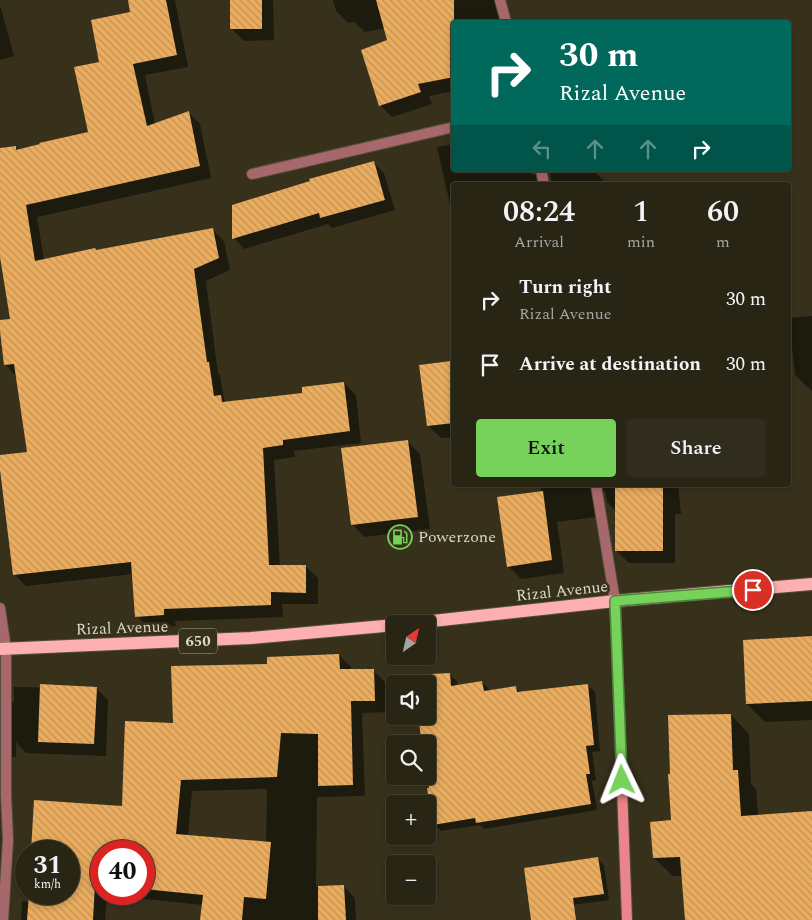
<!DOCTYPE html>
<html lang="en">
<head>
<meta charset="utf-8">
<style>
  :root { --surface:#292515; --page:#312d1e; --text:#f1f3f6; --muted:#a5a5a0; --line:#454234; --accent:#76d25a }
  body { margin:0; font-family:Spectral,serif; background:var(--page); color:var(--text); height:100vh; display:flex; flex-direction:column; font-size:19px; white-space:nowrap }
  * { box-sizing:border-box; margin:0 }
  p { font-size:16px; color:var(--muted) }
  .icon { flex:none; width:28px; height:28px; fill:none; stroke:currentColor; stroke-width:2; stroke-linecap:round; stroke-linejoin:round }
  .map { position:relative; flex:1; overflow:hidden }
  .sheet { position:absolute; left:451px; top:182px; width:340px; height:305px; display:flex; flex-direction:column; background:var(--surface); border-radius:5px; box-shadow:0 2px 8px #0003,0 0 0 1px var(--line) }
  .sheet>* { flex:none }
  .top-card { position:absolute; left:451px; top:20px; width:340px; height:152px; border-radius:5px; box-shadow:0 2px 8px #0003,0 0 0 1px var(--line); background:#00695c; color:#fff; overflow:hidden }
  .needle { width:32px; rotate:34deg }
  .tools { position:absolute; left:386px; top:615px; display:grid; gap:10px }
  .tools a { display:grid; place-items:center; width:50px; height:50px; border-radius:5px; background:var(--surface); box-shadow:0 2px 8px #0003,0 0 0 1px var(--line); font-size:25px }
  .speed { position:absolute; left:15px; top:840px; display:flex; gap:10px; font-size:25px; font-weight:700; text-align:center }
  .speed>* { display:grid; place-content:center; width:65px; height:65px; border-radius:50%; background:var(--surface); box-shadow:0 2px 8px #0003,0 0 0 1px var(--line); line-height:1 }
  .speed small { font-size:12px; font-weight:400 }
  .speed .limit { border:8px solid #d22; background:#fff; color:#111 }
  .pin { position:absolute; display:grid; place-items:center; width:42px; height:42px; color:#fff; margin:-21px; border:2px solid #fff; border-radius:50%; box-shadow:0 1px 5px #0007 }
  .me { position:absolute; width:55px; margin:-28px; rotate:358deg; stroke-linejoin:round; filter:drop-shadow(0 0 4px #0008) }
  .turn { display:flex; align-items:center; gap:18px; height:105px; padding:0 25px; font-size:22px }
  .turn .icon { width:65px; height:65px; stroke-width:2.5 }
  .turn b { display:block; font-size:35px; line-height:42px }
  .lanes { display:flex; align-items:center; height:48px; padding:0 25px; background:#0003; justify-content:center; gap:25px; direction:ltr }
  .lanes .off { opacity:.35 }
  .eta { display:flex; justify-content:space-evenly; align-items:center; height:85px; text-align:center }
  .eta b { font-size:30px; font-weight:600; line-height:35px }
  .action { display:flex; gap:10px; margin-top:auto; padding:10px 25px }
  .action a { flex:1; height:58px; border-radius:5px; background:var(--accent); color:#111; font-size:20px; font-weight:600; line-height:58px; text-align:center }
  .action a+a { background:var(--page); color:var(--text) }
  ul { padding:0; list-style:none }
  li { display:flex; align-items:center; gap:15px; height:65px; padding:0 25px }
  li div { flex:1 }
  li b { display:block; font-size:19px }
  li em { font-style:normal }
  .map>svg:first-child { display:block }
  .shadow { fill:#0007; fill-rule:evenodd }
  .building { fill:url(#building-back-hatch) }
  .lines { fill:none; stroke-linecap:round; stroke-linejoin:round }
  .street-casing { stroke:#554f3c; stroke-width:12 }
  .secondary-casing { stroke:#554f3c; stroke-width:12 }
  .primary-casing { stroke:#554f3c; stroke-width:14 }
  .street { stroke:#a7686b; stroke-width:10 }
  .secondary { stroke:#e9858b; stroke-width:10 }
  .primary { stroke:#fdafb2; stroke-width:12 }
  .route-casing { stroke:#4d883a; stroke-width:12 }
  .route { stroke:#76d25a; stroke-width:9 }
  .labels { text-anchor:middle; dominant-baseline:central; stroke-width:5; stroke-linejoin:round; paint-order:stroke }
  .shield { fill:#37311c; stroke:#aaa696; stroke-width:1 }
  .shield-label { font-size:15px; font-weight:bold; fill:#dbd8cb }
  .poi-label { font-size:16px; fill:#dbd8cb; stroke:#37311c; text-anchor:start }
  .street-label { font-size:16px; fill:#dbd8cb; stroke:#37311c }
</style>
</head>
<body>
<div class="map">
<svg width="812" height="920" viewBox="0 0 812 920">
  <defs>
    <pattern id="building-back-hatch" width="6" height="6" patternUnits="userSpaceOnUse" patternTransform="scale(1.25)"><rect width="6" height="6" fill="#eaac5e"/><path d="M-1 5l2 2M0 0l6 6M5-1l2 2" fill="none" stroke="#c09156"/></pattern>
  </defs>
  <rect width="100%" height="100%" fill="#37311c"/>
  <!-- shadow -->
  <g class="shadow">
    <polygon points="129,0 175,0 188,67 145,75 155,124 188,112 200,124 211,178 37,217 44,260 97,251 212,229 224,241 230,270 206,281 218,374 220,375 224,399 227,403 304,394 344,383 356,395 361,443 294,451 295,457 274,460 280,566 305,566 318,578 318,604 282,604 283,617 175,621 176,626 149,628 137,616 133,574 26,586 14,574 0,456 29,453 17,377 6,365 11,320 0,249 0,156 89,133 100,63 132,13"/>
    <polygon points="231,0 273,0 274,40 244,41 231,28"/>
    <polygon points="333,0 501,0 506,22 454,22 454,91 429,96 432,104 392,117 380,105 388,41 385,28 365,32 354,22 348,23 336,11"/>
    <polygon points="0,5 14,56 0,60"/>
    <polygon points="454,144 454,170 530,170 531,175 534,174 545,185 454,185 454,222 437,147"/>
    <polygon points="373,162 384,173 395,210 332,228 328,224 244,249 234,238"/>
    <polygon points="568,170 593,170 603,180 603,185 552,185 550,172"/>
    <polygon points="812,316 812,391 795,375 789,318"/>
    <polygon points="454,362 454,437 441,438 428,426 420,366"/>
    <polygon points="407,441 420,454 430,529 364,537 352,524"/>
    <polygon points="540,485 678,485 681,514 675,514 675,563 629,563 617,551 616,511 607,502 605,490 602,496 604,516 557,522 564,573 521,579 508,566 542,492"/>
    <polygon points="812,638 812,720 765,722 747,704"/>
    <path d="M 339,655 L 351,667 L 351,670 L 373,670 L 385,682 L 386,712 L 362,713 L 365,796 L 317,797 L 316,887 L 344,887 L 355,898 L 356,920 L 201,920 L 203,905 L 107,895 L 105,920 L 21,920 L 22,901 L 29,902 L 30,894 L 69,894 L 69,851 L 33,851 L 36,801 L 123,807 L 174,725 L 269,665 ZM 267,789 L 266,843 L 188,836 L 192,791 ZM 101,851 L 144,851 L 144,894 L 101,894 Z"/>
    <polygon points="450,675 457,681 457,686 482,682 489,689 489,691 516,687 521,693 588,686 595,692 600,751 592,752 596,780 592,781 597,810 484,829 480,825 441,831 434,824 431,789 428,769 428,684"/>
    <polygon points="14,687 96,688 108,700 106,756 26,753 16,742 16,757 7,757 7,769 0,769 0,689 14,703"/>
    <polygon points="731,715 749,734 751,784 756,789 758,816 812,812 812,920 686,920 683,876 673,876 654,858 672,822"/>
    <polygon points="598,859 604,865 609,900 536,910"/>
  </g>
  <!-- building -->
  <g class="building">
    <polygon points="128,0 166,0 177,55 133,64 147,126 189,111 200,166 26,205 35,261 95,248 96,250 213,228 219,258 194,269 207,362 209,362 214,396 221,395 222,402 302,393 302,387 344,382 350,431 283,440 283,445 263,448 269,565 306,565 306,593 271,592 271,605 164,609 164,615 135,617 131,562 13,575 0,470 0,455 27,452 14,364 4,365 0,331 0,320 10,319 0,257 0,148 16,146 16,150 40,144 39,143 88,132 74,67 99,62 91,20 130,12"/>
    <rect x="230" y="0" width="32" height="29"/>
    <polygon points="376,0 454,0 454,77 418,84 421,92 379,106 361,50 387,40"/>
    <polygon points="374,161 385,200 320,218 319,213 232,239 232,205 310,181 309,179"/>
    <polygon points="451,361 454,386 454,423 427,426 419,365"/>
    <polygon points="408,440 418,517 351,525 341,448"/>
    <rect x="615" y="485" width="48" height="66"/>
    <polygon points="543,491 552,560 507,567 497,497"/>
    <polygon points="812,636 812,701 746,704 743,640"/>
    <polygon points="339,654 340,669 374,669 375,701 351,701 353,785 318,786 318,734 281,733 277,777 181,780 176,834 271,842 266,899 244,897 242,920 200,920 203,895 144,889 144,851 101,851 101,885 95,884 93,920 27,920 29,894 69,894 69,851 31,851 34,800 122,806 125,721 173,723 171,666 267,664 267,657"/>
    <polygon points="450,673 451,686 482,681 484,691 516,686 517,692 588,684 594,745 586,746 590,774 586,774 591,804 476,823 475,818 433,825 427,788 429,788 428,776 428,744 422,744 418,716 428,716 428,684 413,684 411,675"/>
    <polygon points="40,684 97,687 94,744 38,742"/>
    <polygon points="731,714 733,770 738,770 741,816 812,811 812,920 685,920 680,857 653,858 650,822 671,820 668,774 670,774 668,715"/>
    <polygon points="598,857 604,894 573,898 576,920 531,920 524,868"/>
    <polygon points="344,885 346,920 318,920 318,886"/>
  </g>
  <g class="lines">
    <!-- street casing -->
    <g class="street-casing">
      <g id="street">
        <polyline points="500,0 506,22"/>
        <polyline points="541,170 544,185"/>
        <polyline points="252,174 454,127"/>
        <polyline points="596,485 615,601"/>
        <polyline points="0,608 6,649 6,795 8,840 3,920"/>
      </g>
    </g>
    <!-- secondary casing -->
    <g class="secondary-casing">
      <polyline id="secondary" points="615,601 627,920"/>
    </g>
    <!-- primary casing -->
    <g class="primary-casing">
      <g id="primary">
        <polyline points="405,624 615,601 812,584"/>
        <polyline points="0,649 251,638 395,625"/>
      </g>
    </g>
    <!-- street -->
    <use href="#street" class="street"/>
    <!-- secondary -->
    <use href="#secondary" class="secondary"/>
    <!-- primary -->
    <use href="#primary" class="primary"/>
  </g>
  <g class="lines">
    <!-- route casing -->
    <g class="route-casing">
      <polyline id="route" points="622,780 615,601 753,590"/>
    </g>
    <!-- route -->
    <use href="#route" class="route"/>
  </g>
  <!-- icons -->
  <defs>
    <g id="fuel-ring" transform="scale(1.25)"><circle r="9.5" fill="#37311c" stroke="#76d25a" stroke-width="1.5"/><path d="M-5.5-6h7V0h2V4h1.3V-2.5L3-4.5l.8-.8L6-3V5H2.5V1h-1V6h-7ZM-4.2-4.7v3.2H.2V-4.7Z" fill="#76d25a"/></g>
  </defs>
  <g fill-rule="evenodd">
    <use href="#fuel-ring" x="400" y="537"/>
  </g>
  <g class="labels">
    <!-- shield labels -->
    <rect class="shield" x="179" y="628.5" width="38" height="25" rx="4"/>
    <g class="shield-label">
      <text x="198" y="641">650</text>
    </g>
    <!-- poi labels -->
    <g class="poi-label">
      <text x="418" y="537">Powerzone</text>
    </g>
    <!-- street labels -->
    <g class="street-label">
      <text transform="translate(562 591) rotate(-6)">Rizal Avenue</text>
      <text transform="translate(122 628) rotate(-2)">Rizal Avenue</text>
    </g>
  </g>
</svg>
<div class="tools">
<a><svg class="needle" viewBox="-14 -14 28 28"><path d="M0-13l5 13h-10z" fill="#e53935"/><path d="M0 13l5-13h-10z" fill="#a5a5a0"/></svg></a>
<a><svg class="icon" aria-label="sound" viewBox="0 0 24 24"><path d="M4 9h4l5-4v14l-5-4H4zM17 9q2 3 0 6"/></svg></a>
<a><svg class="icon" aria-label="search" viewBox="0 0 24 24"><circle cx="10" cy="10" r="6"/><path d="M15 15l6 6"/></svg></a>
<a>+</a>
<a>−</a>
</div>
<div class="speed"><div>31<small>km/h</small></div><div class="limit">40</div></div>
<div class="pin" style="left:753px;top:590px;background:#d93025"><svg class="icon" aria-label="arrive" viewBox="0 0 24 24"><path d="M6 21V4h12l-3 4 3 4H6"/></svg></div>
<svg class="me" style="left:622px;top:780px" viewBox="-20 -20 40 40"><path d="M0-17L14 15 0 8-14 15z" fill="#76d25a" stroke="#fff" stroke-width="4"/></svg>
<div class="top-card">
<div class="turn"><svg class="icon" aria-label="right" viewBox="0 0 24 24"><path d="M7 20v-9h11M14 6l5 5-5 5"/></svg><div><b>30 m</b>Rizal Avenue</div></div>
<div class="lanes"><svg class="icon off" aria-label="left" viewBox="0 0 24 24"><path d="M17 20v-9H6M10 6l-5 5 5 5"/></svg><svg class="icon off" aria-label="ahead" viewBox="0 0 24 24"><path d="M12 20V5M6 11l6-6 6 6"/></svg><svg class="icon off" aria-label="ahead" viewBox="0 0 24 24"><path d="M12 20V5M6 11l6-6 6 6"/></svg><svg class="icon" aria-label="right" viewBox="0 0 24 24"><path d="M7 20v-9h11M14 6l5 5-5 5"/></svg></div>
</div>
<section class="sheet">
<div class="eta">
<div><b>08:24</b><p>Arrival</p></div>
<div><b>1</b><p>min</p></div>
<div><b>60</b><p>m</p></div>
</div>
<ul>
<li><svg class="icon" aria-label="right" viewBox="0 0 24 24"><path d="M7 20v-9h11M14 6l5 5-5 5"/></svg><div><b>Turn right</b><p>Rizal Avenue</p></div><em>30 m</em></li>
<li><svg class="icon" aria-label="arrive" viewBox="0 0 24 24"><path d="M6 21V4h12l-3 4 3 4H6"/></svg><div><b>Arrive at destination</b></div><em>30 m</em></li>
</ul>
<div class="action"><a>Exit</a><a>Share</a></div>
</section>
</div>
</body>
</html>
